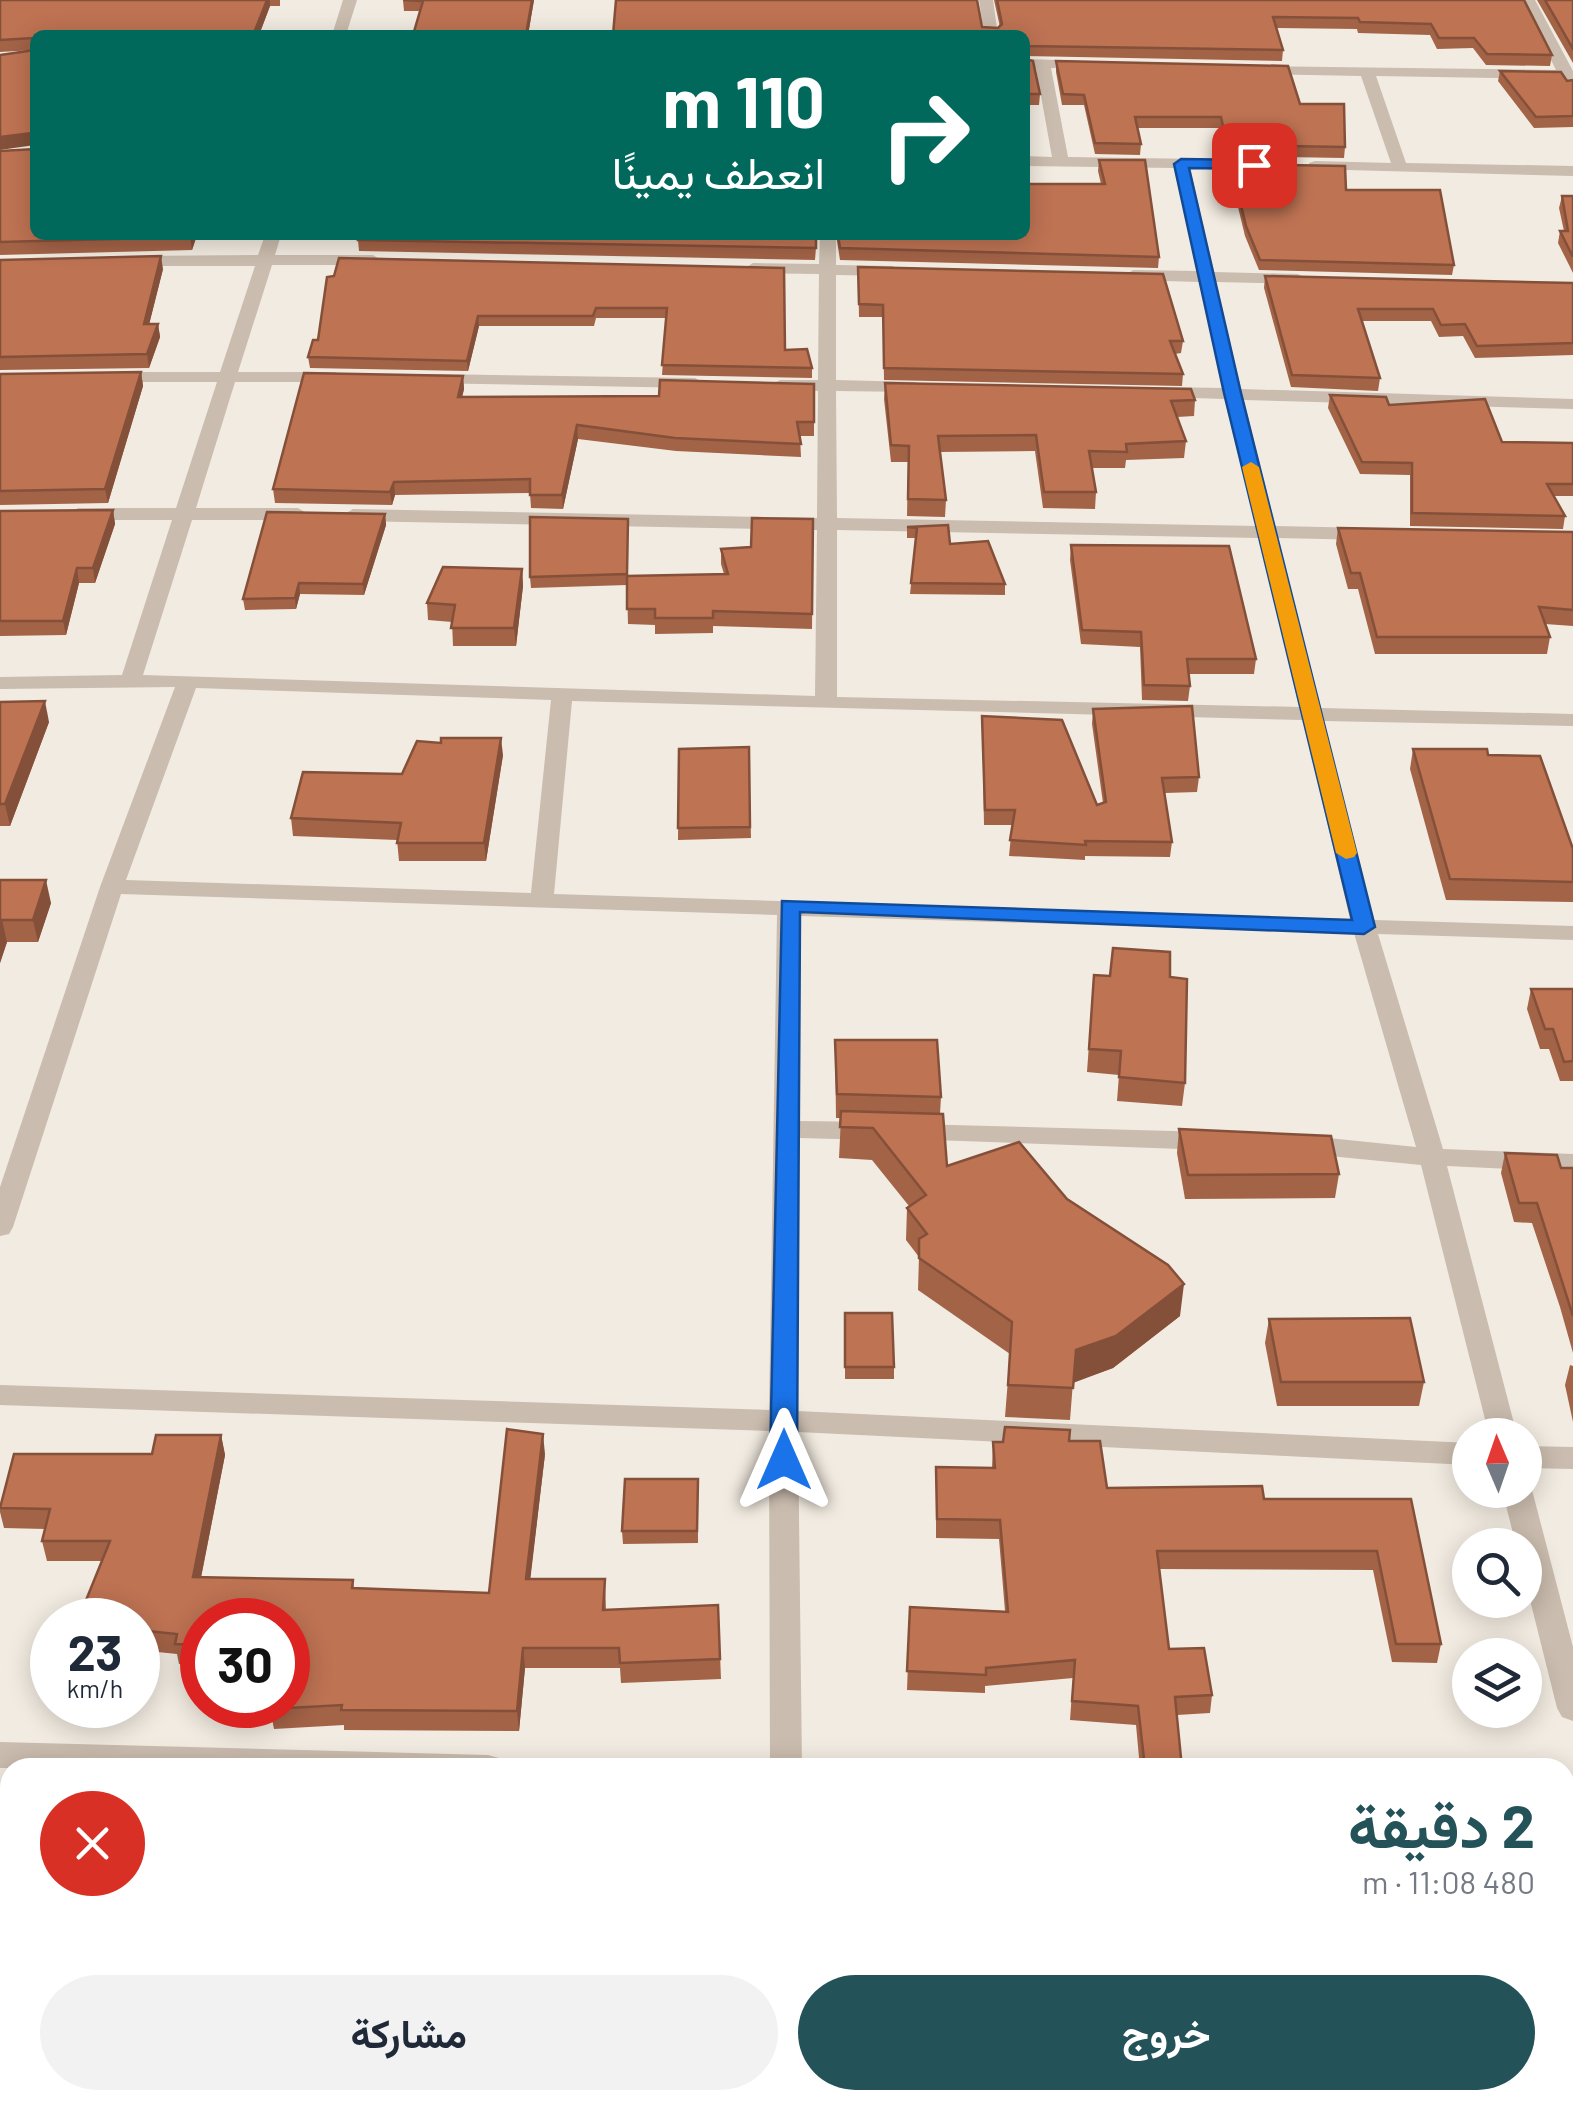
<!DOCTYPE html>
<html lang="ar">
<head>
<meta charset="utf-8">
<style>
  :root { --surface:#fff; --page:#f2f2f3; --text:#1f2937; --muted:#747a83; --accent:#235258 }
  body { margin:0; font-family:Barlow,Vazirmatn,sans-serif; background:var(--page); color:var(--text); direction:rtl; height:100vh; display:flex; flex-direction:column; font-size:38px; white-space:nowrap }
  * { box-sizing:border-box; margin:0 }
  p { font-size:32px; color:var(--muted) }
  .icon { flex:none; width:55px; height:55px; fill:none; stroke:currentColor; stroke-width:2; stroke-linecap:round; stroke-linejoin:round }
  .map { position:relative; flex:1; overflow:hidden; direction:ltr }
  .side { position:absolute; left:0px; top:1758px; width:1575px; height:352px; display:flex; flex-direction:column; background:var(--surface); border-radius:30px 30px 0 0; box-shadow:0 5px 25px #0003; direction:rtl }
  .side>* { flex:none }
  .hud { position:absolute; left:30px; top:30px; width:1000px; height:210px; border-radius:15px; box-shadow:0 5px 25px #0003; direction:rtl; background:#00695c; color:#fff; overflow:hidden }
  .needle { width:65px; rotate:358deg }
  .buttons { position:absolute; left:1452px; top:1418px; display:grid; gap:20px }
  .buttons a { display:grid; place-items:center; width:90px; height:90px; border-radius:50%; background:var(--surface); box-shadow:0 5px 25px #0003; font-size:50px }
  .speed { position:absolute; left:30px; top:1598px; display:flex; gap:20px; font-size:50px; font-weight:700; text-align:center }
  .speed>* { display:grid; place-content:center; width:130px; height:130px; border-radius:50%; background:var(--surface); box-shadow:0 5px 25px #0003; line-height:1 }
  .speed small { font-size:25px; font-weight:400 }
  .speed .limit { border:15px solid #d22; background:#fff; color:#111 }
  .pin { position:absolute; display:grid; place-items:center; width:85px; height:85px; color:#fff; margin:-42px; border-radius:20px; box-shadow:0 5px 15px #0006 }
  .me { position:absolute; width:110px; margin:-55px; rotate:0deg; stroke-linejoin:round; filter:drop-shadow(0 0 8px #0008) }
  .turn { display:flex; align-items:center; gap:35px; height:210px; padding:0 40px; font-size:45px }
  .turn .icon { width:130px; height:130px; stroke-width:2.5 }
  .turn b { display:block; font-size:70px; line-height:85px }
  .round { display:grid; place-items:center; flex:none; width:105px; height:105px; border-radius:52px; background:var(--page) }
  .overview { display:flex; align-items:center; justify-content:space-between; height:170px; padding:0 40px }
  h1 { font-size:60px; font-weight:700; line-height:75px; color:var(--accent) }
  .cta { display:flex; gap:20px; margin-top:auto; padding:20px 40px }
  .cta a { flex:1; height:115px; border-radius:60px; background:var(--accent); color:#fff; font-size:40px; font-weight:700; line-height:115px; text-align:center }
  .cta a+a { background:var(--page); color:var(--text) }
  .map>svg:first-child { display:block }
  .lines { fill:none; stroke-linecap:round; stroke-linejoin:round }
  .minor { fill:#cabcae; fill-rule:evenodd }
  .wall { fill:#a36347 }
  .shaded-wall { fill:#85503a }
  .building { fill:#be7353; stroke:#85503a; stroke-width:2.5 }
  .route { fill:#1a73e8; stroke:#114b97; stroke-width:2.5 }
  .slow { fill:#f59e0b }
</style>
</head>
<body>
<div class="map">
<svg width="1573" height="2109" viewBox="0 0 1573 2109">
  <rect width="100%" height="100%" fill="#f2ebe1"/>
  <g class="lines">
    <!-- minor -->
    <g class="minor">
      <polygon points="343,0 357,0 346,35 332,35"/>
      <polygon points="979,0 993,0 998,35 984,35"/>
      <polygon points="1521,0 1535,0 1573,71 1573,89 1566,88 1561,79 1376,76 1406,163 1573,166 1573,176 1309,169 1309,163 1315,161 1391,163 1361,76 1255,74 1248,70 1255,66 1556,70"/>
      <path d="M 1025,59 L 1090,61 L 1097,65 L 1090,69 L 1051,68 L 1068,157 L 1265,160 L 1273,165 L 1265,170 L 1190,168 L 1214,272 L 1298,274 L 1306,279 L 1298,284 L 1216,282 L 1241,389 L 1573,399 L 1573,409 L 1244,400 L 1275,526 L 1368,528 L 1378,534 L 1368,540 L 1278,538 L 1321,708 L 1573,714 L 1573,726 L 1324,721 L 1374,920 L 1573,926 L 1573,940 L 1378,934 L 1443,1149 L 1573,1154 L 1573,1172 L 1447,1166 L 1517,1435 L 1489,1435 L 1421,1165 L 1299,1153 L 1286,1144 L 1299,1135 L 1416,1147 L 1354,933 L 801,916 L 799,1121 L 874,1122 L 887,1131 L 874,1140 L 799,1138 L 797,1411 L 1470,1443 L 1470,1465 L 798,1432 L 802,1768 L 770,1768 L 769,1431 L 0,1405 L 0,1385 L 769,1410 L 777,915 L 121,894 L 13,1227 L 9,1234 L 0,1236 L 0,1187 L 100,887 L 175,687 L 0,689 L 0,677 L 122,675 L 172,520 L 78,520 L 68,514 L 78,508 L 176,508 L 217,382 L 110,382 L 101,377 L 110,372 L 220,372 L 255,266 L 128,266 L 120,261 L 128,256 L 258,255 L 265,235 L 281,235 L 275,255 L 373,255 L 381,260 L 373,265 L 272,265 L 238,372 L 335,372 L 344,377 L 335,382 L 235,382 L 196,508 L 298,508 L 308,514 L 298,520 L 192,520 L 143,675 L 815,696 L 817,530 L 353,521 L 343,515 L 353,509 L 817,518 L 818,391 L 780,390 L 771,385 L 780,380 L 818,380 L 819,274 L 753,273 L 745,268 L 753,263 L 819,264 L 820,235 L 836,235 L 836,265 L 893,266 L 901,271 L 893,276 L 836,275 L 836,380 L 915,382 L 924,387 L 915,392 L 836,391 L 837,518 L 1256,526 L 1225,399 L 1160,397 L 1151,392 L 1160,387 L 1223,388 L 1199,282 L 1133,280 L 1125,275 L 1133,270 L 1197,271 L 1174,168 L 1025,166 L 1025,156 L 1052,157 L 1036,68 L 1025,67 ZM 837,530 L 1259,538 L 1299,707 L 837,697 ZM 196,688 L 551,700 L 531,893 L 126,880 ZM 572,701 L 1303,720 L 1350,919 L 554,894 Z"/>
      <polygon points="430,374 695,378 704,383 695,388 424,383 424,375"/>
      <polygon points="914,1124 1209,1132 1222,1141 1209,1150 905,1139 901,1133 905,1127"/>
      <polygon points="1525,1446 1573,1447 1573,1469 1525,1468"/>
      <polygon points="1525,1481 1532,1490 1573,1647 1573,1721 1562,1717 1557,1708 1525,1580 1525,1545 1516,1545 1502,1490 1525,1490"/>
      <polygon points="0,1742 488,1755 499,1758 504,1768 0,1768"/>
      <polygon points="1565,1795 1573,1796 1573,1824 1565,1823"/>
      <polygon points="386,2100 422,2100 421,2109 385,2109"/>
    </g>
  </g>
  <!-- wall -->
  <g class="wall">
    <polygon points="0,0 280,0 280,6 270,6 259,35 35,35 35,146 35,50 0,52"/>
    <polygon points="403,0 534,0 528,35 413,35 420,11 404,11"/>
    <polygon points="994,0 1524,0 1552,55 1550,66 1486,65 1473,48 1437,49 1430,35 1358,33 1357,29 1276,28 1283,50 1282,61 1025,56 1025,35 982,27 998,28 1000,27"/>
    <polygon points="1537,0 1573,0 1573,63"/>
    <polygon points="1025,59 1040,94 1039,105 1025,105"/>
    <polygon points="1056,61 1300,104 1345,147 1344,158 1226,156 1220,128 1138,128 1141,144 1140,155 1095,154 1084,105 1062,105 1056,72"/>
    <polygon points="1500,71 1567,81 1573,80 1573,127 1534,128 1498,81"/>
    <polygon points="0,151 35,235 197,235 192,250 0,255"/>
    <polygon points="1099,160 1159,257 1158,268 840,260 836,235 1025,235 1101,184 1098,171"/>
    <polygon points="1231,164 1346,190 1454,265 1452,275 1259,270 1245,236 1230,174"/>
    <polygon points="1562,196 1573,196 1573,273 1558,243 1560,231 1564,231 1559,208"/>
    <polygon points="817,235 815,260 359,251 358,240"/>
    <polygon points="0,260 163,269 149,324 158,324 160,337 149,368 0,370"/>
    <polygon points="858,267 1183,341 1181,353 1175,354 1183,374 1182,386 884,380 883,317 859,317"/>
    <polygon points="784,268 785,350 812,368 812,378 662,375 666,318 596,318 594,326 479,326 468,371 310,368 308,357 313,340"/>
    <polygon points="1265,276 1573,283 1573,355 1475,358 1463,336 1439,337 1431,321 1362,321 1380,378 1378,391 1291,387 1264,288"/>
    <polygon points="141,372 143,386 108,503 0,505 0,374"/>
    <polygon points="463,376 464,389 462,397 659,396 814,384 814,436 800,436 801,457 676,451 578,439 563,509 531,508 530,493 395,495 392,505 275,503 273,489"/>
    <polygon points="885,383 1195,400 1194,416 1177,417 1186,441 1184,458 1126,460 1125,468 1092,468 1096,492 1095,509 1043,508 1035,451 940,452 946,500 945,517 907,516 908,462 891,462 884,399"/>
    <polygon points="1330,395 1389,405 1502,442 1573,443 1573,496 1554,496 1565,516 1563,529 1410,526 1410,475 1360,474 1328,408"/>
    <polygon points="113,510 115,524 95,583 79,583 66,635 0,636 0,511"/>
    <polygon points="385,514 386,525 364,595 300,594 296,609 245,610 243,599"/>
    <polygon points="628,519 628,576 724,574 721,564 721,549 751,547 813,519 812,629 713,626 713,633 655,634 655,625 628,624 627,585 531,588 530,577"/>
    <polygon points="948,525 950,544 1005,584 1005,595 910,594 916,538 907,538 907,527"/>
    <polygon points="1338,528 1573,532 1573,626 1545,624 1550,637 1547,654 1375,654 1358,589 1348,589 1336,544"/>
    <polygon points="1071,545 1256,659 1254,674 1188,674 1190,686 1188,701 1142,700 1140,647 1081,644 1070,560"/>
    <polygon points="522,569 523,586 516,646 453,646 452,622 428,620 427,603"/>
    <polygon points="0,702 49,722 10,826 0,826"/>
    <polygon points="1093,709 1199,777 1197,792 1165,793 1172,842 1170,857 1085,856 1085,860 1009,856 1012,825 984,825 982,716 1097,805 1103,803 1092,724"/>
    <polygon points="749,747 751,838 678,840 679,749"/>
    <polygon points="1413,749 1488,755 1573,849 1573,902 1446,900 1410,769"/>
    <polygon points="503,755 486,861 399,861 397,840 293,836 291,818 402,774"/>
    <polygon points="0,880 51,903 38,942 7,942 0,963"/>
    <polygon points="1094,975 1170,977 1185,1083 1182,1106 1117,1101 1119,1075 1087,1072"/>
    <polygon points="1531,989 1573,989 1573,1081 1560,1081 1549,1049 1540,1049 1527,1009"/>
    <polygon points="835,1040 941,1097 940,1114 947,1166 1067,1199 1180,1316 1113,1368 1073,1382 1070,1420 1005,1417 1010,1354 918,1290 919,1257 906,1240 907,1208 909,1206 872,1160 839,1158 841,1118 836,1118"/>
    <polygon points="1179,1129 1339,1174 1335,1198 1185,1199 1177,1153"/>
    <polygon points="1505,1153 1561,1168 1573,1168 1573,1353 1560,1307 1532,1223 1514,1222 1501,1173"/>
    <polygon points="845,1313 894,1367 894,1379 845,1379"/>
    <polygon points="1269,1319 1424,1382 1419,1406 1277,1406 1265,1343"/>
    <polygon points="1570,1365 1573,1366 1573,1422 1565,1385"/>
    <polygon points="221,1435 225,1455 201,1578 353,1580 354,1588 489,1593 545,1454 530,1579 605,1579 606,1610 718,1605 721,1679 621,1683 620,1668 525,1668 519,1731 344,1730 344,1725 274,1729 270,1709 288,1620 202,1620 202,1665 179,1664 177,1654 138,1650 138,1620 102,1561 47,1561 42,1541 45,1529 4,1528 0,1512 0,1505 152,1454"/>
    <polygon points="1069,1441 1107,1488 1264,1499 1411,1499 1441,1644 1437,1663 1392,1662 1373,1570 1159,1569 1169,1649 1212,1695 1210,1713 1177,1715 1182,1768 1140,1768 1136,1725 1070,1720 1073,1678 985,1686 985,1693 907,1690 910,1607 1005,1611 999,1539 936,1538 936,1467 992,1468 993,1442"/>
    <polygon points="698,1479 698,1543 623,1544 622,1531"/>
    <polygon points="0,1822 10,1822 10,1919 0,1920"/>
    <polygon points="10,1979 10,2076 0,2077 0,2000 8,2000"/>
    <polygon points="783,2100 1565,2100 1573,2109 783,2109"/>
  </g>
  <!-- shaded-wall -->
  <g class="shaded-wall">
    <polygon points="267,0 270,0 270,6 259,35 254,35"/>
    <polygon points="532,0 534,0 528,35 526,35"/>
    <polygon points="33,133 35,145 0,150 0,137"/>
    <polygon points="191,235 197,235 192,250 190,237"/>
    <polygon points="161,256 163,269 146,337 144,324"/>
    <polygon points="478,316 479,326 468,371 467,361"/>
    <polygon points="158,324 160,337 149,368 147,354"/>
    <polygon points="141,372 143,386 108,503 105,489"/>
    <polygon points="463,376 464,389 459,410 458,397"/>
    <polygon points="577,425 578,439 563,509 562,495"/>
    <polygon points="394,482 395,495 392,505 390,492"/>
    <polygon points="113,510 115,524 95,583 93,568"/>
    <polygon points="385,514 386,525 364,595 363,584"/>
    <polygon points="77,568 79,583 66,635 63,621"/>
    <polygon points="522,569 523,586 516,646 514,628"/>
    <polygon points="299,583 300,594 296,609 295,598"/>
    <polygon points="45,701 49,722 10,826 5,804"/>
    <polygon points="501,738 503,755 486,861 484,843"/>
    <polygon points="46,880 51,903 38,942 33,920"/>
    <polygon points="2,920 7,942 0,963 0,925"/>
    <polygon points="1184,1284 1180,1316 1113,1368 1073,1383 1076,1350"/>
    <polygon points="543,1434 545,1454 528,1599 526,1579"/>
    <polygon points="221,1435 225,1455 197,1597 193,1577"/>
    <polygon points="523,1648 525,1668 519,1731 517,1711"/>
  </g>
  <!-- building -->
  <g class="building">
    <polygon points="0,0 267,0 254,33 236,33 235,35 35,35 35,45 33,38 0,40"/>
    <polygon points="403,0 532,0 526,35 413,35 423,1"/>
    <polygon points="616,0 977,0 982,27 998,28 1002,24 997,0 1524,0 1552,55 1487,54 1474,38 1439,38 1431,24 1360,22 1358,18 1273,17 1283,50 1025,46 1025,35 613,35"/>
    <polygon points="1545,0 1573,0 1573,49"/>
    <polygon points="35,50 35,146 33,133 0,137 0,55"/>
    <polygon points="1025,59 1033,61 1040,94 1025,94"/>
    <polygon points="1056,61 1288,66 1300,104 1344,104 1345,147 1227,145 1221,117 1135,117 1141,144 1095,143 1084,95 1063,94"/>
    <polygon points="1500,71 1561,72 1567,81 1573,80 1573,116 1536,117"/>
    <polygon points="35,149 35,235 191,235 190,237 0,242 0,151"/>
    <polygon points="1099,160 1145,160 1159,257 840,248 838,235 1025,235 1025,184 1105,184"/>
    <polygon points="1231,164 1345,166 1346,190 1440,190 1454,265 1260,260 1246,226"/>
    <polygon points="1562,196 1573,196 1573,257 1560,231 1568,231"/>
    <polygon points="359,235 816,235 816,248 358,240"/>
    <polygon points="161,256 144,324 158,324 147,354 0,357 0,260"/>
    <polygon points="339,258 784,268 785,350 807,349 812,368 662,365 667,308 596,308 593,316 478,316 467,361 308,357 313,340 318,340 327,277 334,276"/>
    <polygon points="858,267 1163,274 1183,341 1170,341 1183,374 884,368 883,305 859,304"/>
    <polygon points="1265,276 1573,283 1573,343 1477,346 1465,324 1441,325 1433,309 1358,309 1380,378 1292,375"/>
    <polygon points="141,372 105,489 0,491 0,374"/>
    <polygon points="304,373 463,376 458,397 659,396 660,380 814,384 814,422 797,422 801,444 675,438 577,425 562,495 530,495 530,479 394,482 390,492 273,489"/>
    <polygon points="885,383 1191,389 1195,400 1171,401 1186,441 1126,444 1127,452 1089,451 1096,492 1044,492 1036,435 938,436 946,500 908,499 909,446 891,445"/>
    <polygon points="1330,395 1386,397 1389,405 1485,399 1502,442 1573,443 1573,484 1547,484 1565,516 1412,513 1412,463 1362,462"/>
    <polygon points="113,510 93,568 77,568 63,621 0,621 0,511"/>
    <polygon points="267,512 385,514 363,584 299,583 295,598 243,599"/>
    <polygon points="530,517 628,519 627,574 530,577"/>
    <polygon points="752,518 813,519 812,614 713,611 713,618 655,618 655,609 627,609 627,576 728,574 721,549 751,547"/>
    <polygon points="948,525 950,544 988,541 1005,584 911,583 917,528 907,527"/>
    <polygon points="1338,528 1573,532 1573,610 1539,607 1550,637 1377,637 1360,573 1351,573"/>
    <polygon points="1071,545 1229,546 1256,659 1187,659 1190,686 1144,685 1141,632 1082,630"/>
    <polygon points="443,567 522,569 514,628 451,628 455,605 427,603"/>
    <polygon points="45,701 5,804 0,804 0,702"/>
    <polygon points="1192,706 1199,777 1162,778 1172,842 1085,841 1086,845 1010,840 1015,810 985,810 982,716 1062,720 1097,805 1106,802 1093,709"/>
    <polygon points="441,738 501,738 484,843 397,843 401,823 291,818 303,772 402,774 417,741 441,743"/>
    <polygon points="749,747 750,827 678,828 679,749"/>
    <polygon points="1413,749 1487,749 1488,755 1540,756 1573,849 1573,882 1450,879"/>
    <polygon points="0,880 46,880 33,920 2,920 0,925"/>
    <polygon points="1113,948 1170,952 1170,977 1187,979 1185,1083 1119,1077 1121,1051 1089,1049 1094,975 1110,976"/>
    <polygon points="1531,989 1573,989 1573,1061 1564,1062 1553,1029 1545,1029"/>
    <polygon points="835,1040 937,1040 941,1097 837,1094"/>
    <polygon points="841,1111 943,1114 947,1166 1019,1142 1067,1199 1168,1265 1184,1284 1116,1336 1076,1350 1073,1388 1008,1385 1012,1322 919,1258 919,1239 927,1234 907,1208 926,1195 873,1128 840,1127"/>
    <polygon points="1179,1129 1331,1136 1339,1174 1188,1175"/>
    <polygon points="1505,1153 1557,1155 1561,1168 1573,1168 1573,1316 1537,1203 1519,1203"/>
    <polygon points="845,1313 892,1313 894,1367 845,1367"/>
    <polygon points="1410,1318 1424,1382 1281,1382 1269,1319"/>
    <polygon points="1005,1427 1070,1430 1069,1441 1100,1441 1107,1488 1262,1486 1264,1499 1411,1499 1441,1644 1396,1644 1377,1551 1157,1551 1169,1649 1204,1648 1212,1695 1175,1697 1182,1768 1145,1768 1138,1706 1072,1701 1075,1660 986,1668 986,1675 907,1671 910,1607 1008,1612 1000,1520 937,1519 936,1467 995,1468 993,1442 1003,1442"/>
    <polygon points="507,1429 543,1434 526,1579 605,1579 603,1610 718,1605 720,1659 620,1663 619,1648 523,1648 517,1711 341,1710 342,1705 270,1709 270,1705 288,1705 288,1620 202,1620 202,1645 175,1644 177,1634 138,1630 138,1620 78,1620 110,1541 42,1541 50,1509 0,1508 14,1454 152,1454 156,1435 221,1435 193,1577 353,1580 352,1588 489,1593"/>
    <polygon points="625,1479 698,1479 697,1531 622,1531"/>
    <rect x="0" y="1822" width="10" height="79"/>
    <polygon points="10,1979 10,2058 0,2058 0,2000 8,2000"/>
    <polygon points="1565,2057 1573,2057 1573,2109 951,2109 950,2103 912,2100 1565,2100"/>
    <rect x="783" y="2100" width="42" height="9"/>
  </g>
  <!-- route -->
  <polygon class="route" points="1181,159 1254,160 1261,165 1254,169 1189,168 1241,393 1375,927 1364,934 800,912 797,1460 784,1470 770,1460 782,901 1352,920 1224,393 1174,164"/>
  <!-- slow -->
  <polygon class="slow" points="1251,462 1259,467 1357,853 1354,857 1346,859 1336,853 1242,467"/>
</svg>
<div class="buttons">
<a><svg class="needle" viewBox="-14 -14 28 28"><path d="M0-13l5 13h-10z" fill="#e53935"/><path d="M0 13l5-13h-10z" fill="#747a83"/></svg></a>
<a><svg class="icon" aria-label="search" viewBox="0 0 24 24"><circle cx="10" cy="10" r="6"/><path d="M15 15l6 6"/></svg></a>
<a><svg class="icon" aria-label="layers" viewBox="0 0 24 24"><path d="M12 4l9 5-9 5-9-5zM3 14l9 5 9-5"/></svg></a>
</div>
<div class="speed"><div>23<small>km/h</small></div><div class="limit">30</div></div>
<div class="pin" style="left:1254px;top:165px;background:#d93025"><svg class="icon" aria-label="arrive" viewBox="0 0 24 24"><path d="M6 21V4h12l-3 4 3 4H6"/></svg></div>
<svg class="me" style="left:784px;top:1460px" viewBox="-20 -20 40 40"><path d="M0-17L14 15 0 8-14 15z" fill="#1a73e8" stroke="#fff" stroke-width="4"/></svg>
<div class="hud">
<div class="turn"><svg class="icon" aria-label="right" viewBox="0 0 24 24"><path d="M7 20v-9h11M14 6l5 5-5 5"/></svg><div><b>110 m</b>انعطف يمينًا</div></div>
</div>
<section class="side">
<div class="overview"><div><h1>2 دقيقة</h1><p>480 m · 11:08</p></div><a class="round" style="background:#d93025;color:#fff"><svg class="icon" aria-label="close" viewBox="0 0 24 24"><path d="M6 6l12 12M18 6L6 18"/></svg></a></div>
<div class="cta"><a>خروج</a><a>مشاركة</a></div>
</section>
</div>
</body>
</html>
